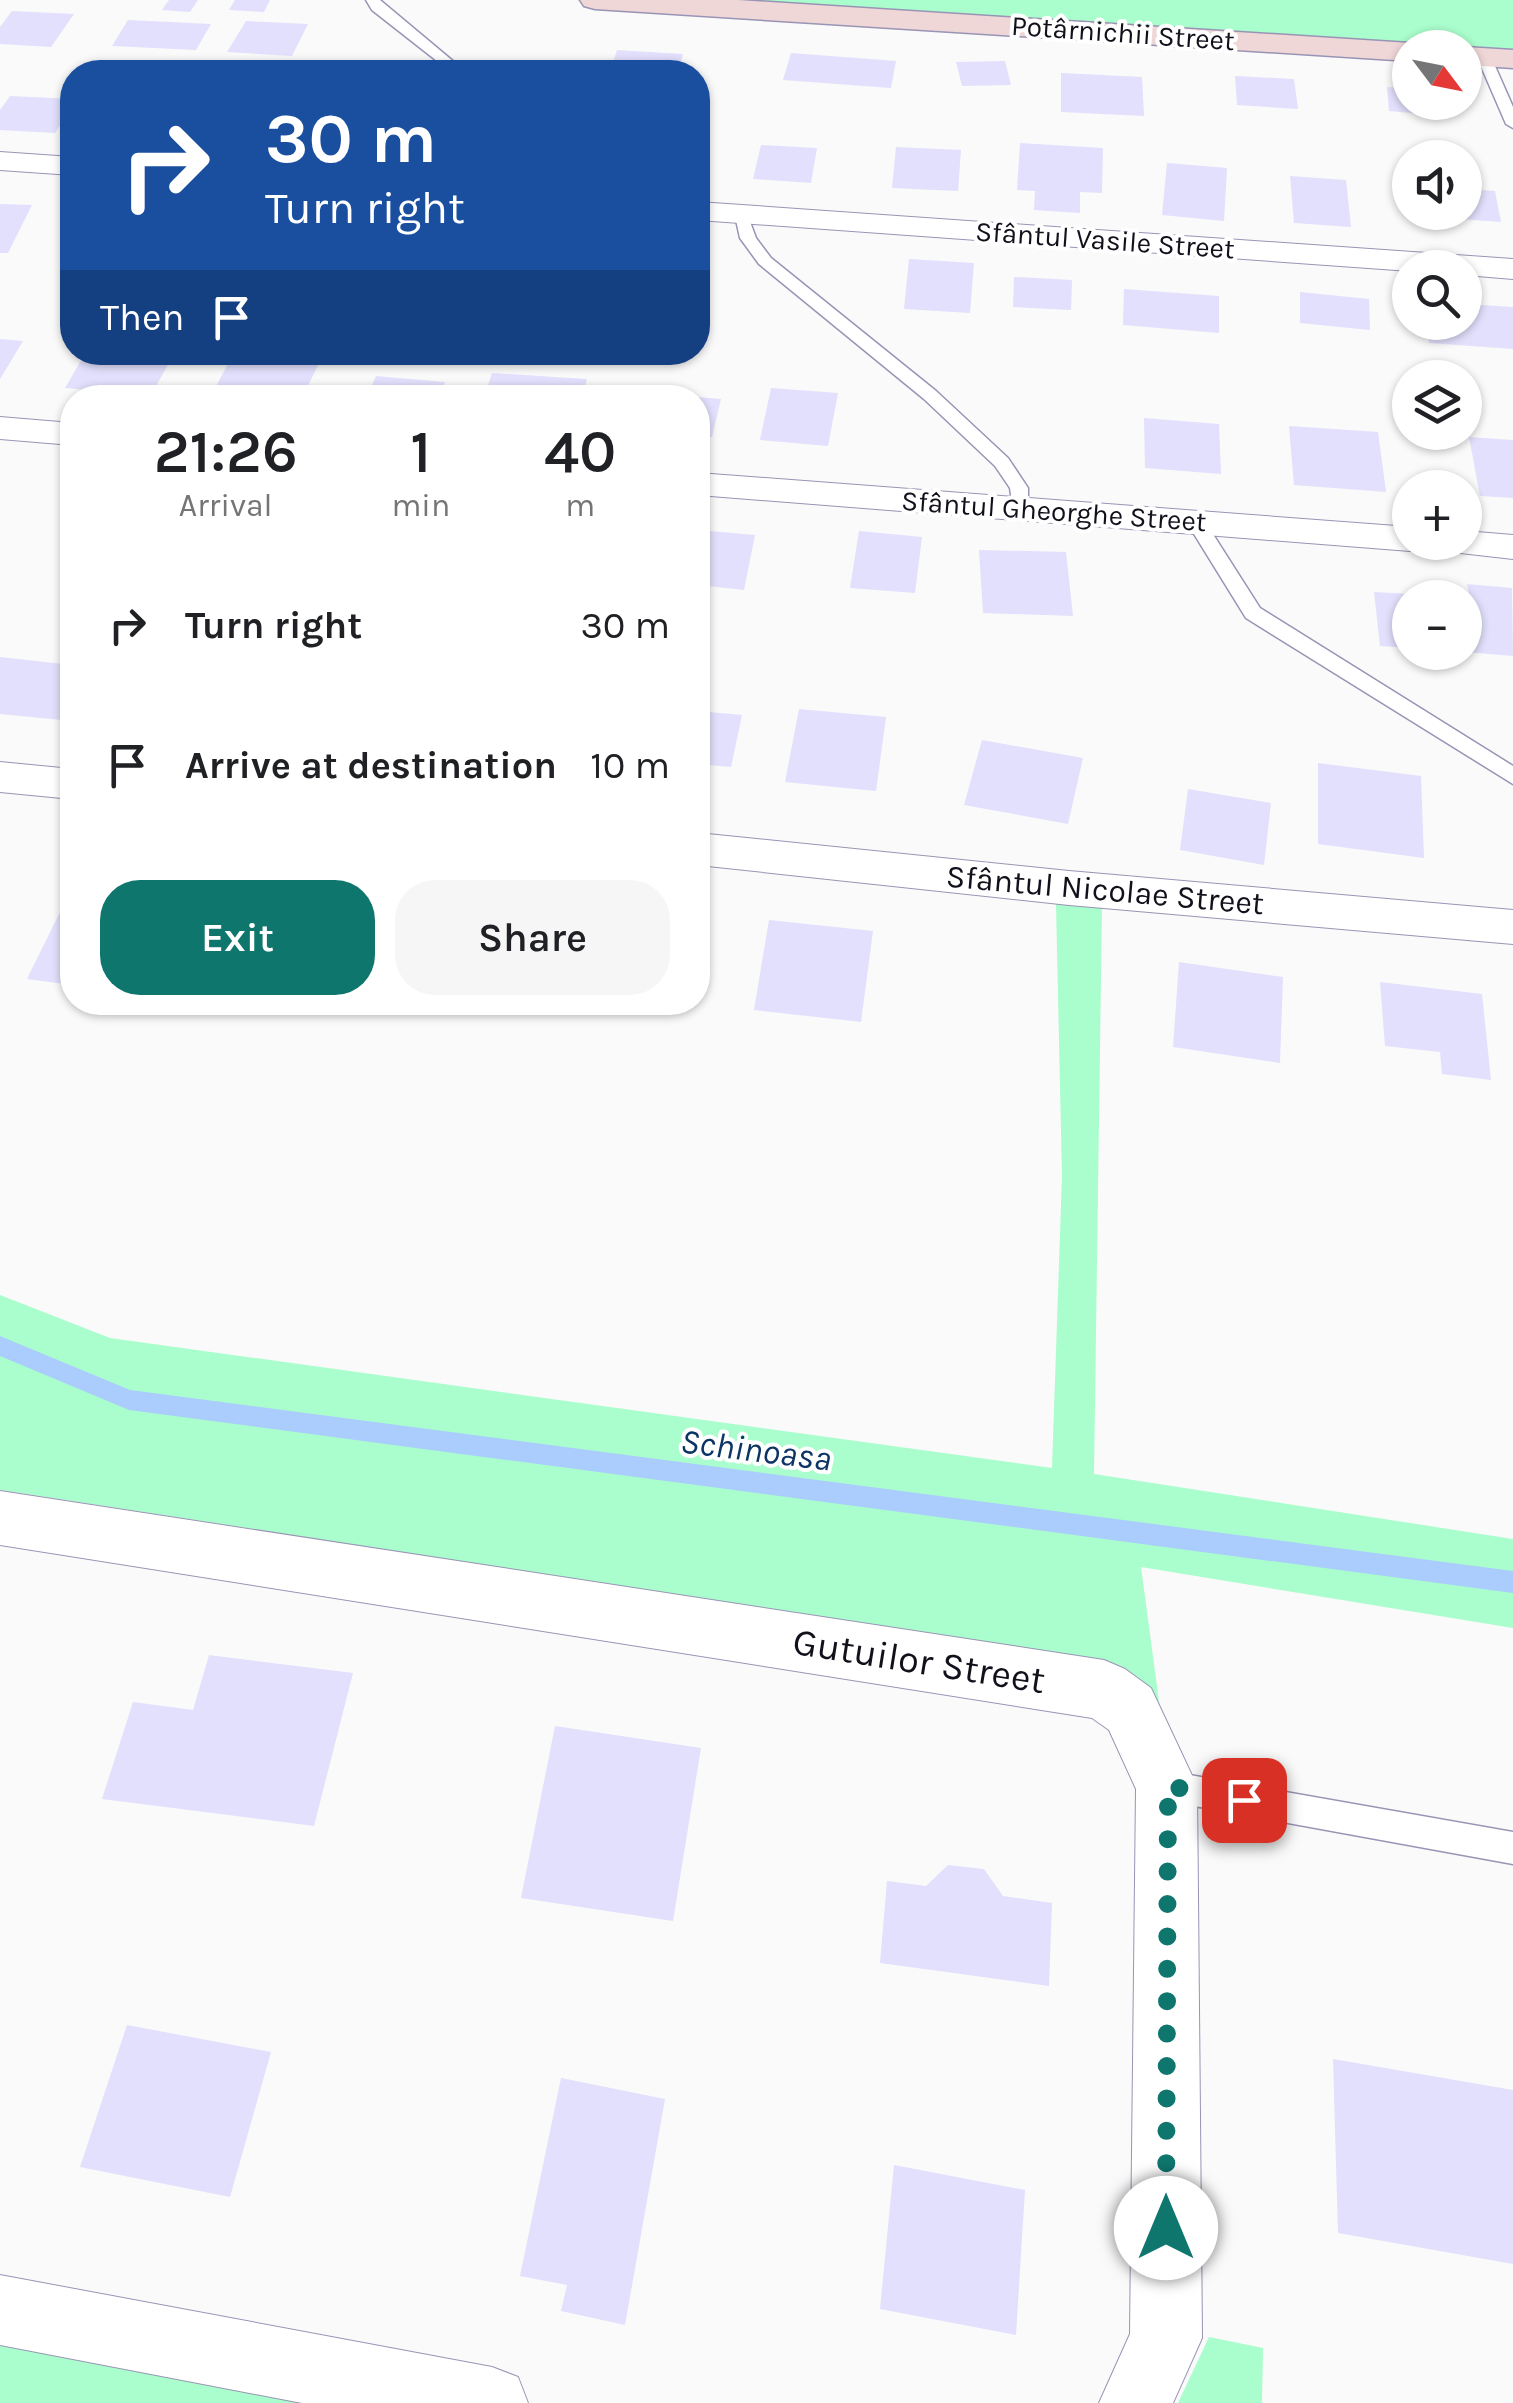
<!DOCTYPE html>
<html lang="en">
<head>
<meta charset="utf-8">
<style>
  :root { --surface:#fff; --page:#f6f6f6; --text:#202124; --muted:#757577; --accent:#0f766e }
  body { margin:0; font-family:Karla,sans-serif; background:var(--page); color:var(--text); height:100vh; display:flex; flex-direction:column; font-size:38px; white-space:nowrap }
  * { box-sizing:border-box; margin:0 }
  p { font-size:32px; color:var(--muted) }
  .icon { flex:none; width:55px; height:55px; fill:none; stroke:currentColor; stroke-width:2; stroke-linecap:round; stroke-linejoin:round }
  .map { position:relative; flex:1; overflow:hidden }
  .drawer { position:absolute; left:60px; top:385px; width:650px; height:630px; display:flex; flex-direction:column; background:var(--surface); border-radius:40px; box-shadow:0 2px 8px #0004 }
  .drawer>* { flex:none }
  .hud { position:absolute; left:60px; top:60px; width:650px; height:305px; border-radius:40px; box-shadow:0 2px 8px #0004; background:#1a4fa0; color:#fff; overflow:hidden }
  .needle { width:65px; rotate:122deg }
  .fabs { position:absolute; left:1392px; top:30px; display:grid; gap:20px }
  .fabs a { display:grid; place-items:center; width:90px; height:90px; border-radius:50%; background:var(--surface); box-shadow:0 2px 8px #0004; font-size:50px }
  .pin { position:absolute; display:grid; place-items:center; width:85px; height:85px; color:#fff; margin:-42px; border-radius:20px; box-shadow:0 5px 15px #0006 }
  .me { position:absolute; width:110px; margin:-55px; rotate:0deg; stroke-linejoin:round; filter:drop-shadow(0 0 8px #0008) }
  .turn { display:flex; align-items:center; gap:35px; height:210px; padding:0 40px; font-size:45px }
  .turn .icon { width:130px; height:130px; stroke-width:2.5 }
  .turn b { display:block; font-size:70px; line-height:85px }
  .then { display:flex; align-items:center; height:95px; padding:0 40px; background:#0003; gap:20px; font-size:38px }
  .eta { display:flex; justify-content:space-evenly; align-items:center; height:170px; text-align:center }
  .eta b { font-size:60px; font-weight:600; line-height:70px }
  .action { display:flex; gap:20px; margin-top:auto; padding:20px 40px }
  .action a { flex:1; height:115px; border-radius:40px; background:var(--accent); color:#fff; font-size:40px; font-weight:600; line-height:115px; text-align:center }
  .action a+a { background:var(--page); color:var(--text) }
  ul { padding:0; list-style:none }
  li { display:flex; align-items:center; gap:30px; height:140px; padding:0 40px }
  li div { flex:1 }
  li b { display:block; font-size:38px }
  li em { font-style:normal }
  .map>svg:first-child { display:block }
  .green { fill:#aafdcc }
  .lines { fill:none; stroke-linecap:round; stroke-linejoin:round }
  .stream { fill:#aacdfd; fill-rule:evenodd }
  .building { fill:#e2e0fc }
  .lane-casing { stroke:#9994b5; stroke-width:3 }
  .street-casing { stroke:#9994b5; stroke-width:2 }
  .secondary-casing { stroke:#9994b5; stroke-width:3 }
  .lane { fill:#fff; fill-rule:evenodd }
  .street { fill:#fff; fill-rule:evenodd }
  .secondary { fill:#efd7d8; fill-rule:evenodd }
  .route { stroke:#0f766e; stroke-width:18; stroke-dasharray:0 32.4 }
  .labels { text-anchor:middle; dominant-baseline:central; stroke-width:8; stroke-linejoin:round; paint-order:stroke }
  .far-street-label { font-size:28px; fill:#12101b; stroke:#fff }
  .street-label { font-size:32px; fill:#12101b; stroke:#fff }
  .water-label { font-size:35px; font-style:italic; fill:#0d3464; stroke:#fff }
  .near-street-label { font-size:38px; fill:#12101b; stroke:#fff }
</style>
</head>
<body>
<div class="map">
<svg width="1513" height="2403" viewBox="0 0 1513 2403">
  <rect width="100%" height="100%" fill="#fafafa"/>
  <!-- green -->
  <g class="green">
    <polygon points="733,0 1513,0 1513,50"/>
    <polygon points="1056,904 1102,907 1094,1474 1513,1539 1513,1628 1141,1567 1160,1709 1094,1672 1044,1651 0,1490 0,1295 110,1338 1052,1468 1062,1176"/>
    <polygon points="1209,2337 1263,2348 1262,2403 1178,2403"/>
    <polygon points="0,2344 337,2403 0,2403"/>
  </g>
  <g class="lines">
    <!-- stream -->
    <polygon class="stream" points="0,1336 130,1390 1513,1571 1513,1593 129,1410 0,1356"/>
  </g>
  <!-- building -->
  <g class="building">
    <polygon points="169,0 198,0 190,12 162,10"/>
    <polygon points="235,0 270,0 264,12 229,10"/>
    <polygon points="12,11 74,14 51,47 0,44 0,27"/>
    <polygon points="128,20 211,24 196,50 112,46"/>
    <polygon points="246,21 308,24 292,56 227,52"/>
    <polygon points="617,50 683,54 678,72 610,72"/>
    <polygon points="791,53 896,61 891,88 783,80"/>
    <polygon points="1005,61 1011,85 962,86 956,62"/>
    <polygon points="1061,73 1142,77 1144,116 1061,112"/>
    <polygon points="1235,76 1294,79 1298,109 1237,105"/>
    <polygon points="1387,87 1410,88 1410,102 1442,102 1444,116 1389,111"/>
    <polygon points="10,96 72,99 72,107 55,133 0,130 0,110"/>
    <polygon points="1020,143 1103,148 1102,193 1080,192 1080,213 1034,210 1035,191 1017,190"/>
    <polygon points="761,145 817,148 811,183 753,179"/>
    <polygon points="896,147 961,150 958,191 892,188"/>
    <polygon points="1167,163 1227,168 1224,221 1162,215"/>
    <polygon points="1290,176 1346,180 1351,227 1294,223"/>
    <polygon points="1465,189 1495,191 1501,222 1406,215 1465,212"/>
    <polygon points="0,204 32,205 8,253 0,253"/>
    <polygon points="909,259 974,263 970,313 904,309"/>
    <polygon points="1014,277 1072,280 1071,310 1013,307"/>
    <polygon points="1124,289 1219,296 1219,333 1123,325"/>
    <polygon points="1300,292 1369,299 1370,330 1300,323"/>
    <polygon points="1465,304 1513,307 1513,349 1429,343 1426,322 1465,322"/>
    <polygon points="0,339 23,341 0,379"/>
    <polygon points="86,352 175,352 151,395 65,388"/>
    <polygon points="234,352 321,359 302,398 210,398"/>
    <polygon points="492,373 587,379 582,398 484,398"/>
    <polygon points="376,376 445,382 439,398 366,398"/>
    <polygon points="771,388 838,393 828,446 760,440"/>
    <polygon points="698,397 721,399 712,437 698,436"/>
    <polygon points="1144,418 1219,424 1221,474 1145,468"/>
    <polygon points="1289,426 1378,432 1386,492 1294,485"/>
    <polygon points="1469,437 1513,440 1513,498 1480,496"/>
    <polygon points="698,530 755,535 744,590 698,585"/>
    <polygon points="859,531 922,537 915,593 850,588"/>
    <polygon points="979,550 1066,552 1073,616 983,613"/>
    <polygon points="1467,584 1512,588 1513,656 1465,652 1465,598 1470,599"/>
    <polygon points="1374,592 1410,594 1410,648 1380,646"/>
    <polygon points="0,657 72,665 72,721 0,714"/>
    <polygon points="799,709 886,717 876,791 785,782"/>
    <polygon points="698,711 742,715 731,767 698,764"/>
    <polygon points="982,740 1083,758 1068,824 964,805"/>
    <polygon points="1318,763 1421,776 1424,858 1318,844"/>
    <polygon points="1188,789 1271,803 1264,865 1180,850"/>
    <polygon points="59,914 72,915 72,985 27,979"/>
    <polygon points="769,920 873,931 861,1022 754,1010"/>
    <polygon points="1179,962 1283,977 1280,1063 1173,1047"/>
    <polygon points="1380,982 1482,994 1491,1080 1442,1074 1440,1052 1385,1046"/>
    <polygon points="209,1655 353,1673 314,1826 102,1799 133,1702 193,1710"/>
    <polygon points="555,1726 701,1748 673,1921 521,1898"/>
    <polygon points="948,1865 984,1869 1003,1896 1052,1903 1049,1986 880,1963 887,1881 926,1886"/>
    <polygon points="127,2025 271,2052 230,2197 80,2167"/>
    <polygon points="1333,2059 1513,2090 1513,2264 1338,2233"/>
    <polygon points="561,2078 665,2099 625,2325 561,2311 567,2285 520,2276"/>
    <polygon points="894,2165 1025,2190 1016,2335 880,2309"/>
  </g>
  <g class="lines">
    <!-- lane casing -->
    <g class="lane-casing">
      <g id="lane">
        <polygon points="366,0 380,0 466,72 451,72 372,10"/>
        <polygon points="1479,54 1491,57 1513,107 1513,128 1506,124 1477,57"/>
        <polygon points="734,211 746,211 756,238 771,258 936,391 1008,458 1028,488 1028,515 1014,515 1010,488 995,466 924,399 759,264 740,238"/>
        <polygon points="1195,515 1202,517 1260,608 1513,766 1513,784 1246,618 1186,521"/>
        <polygon points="1167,1771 1513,1832 1513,1864 1167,1801 1156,1797 1152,1786 1156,1775"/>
      </g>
    </g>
    <!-- street casing -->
    <g class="street-casing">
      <g id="street">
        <polygon points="0,152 72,157 72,175 0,170"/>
        <polygon points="698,202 1513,259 1513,279 1465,275 1465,268 1410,268 1410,271 698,220"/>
        <polygon points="0,417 72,423 72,445 0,439"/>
        <polygon points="698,473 1410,527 1410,542 1427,542 1410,551 698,495"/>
        <polygon points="1465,531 1513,535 1513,559 1443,551 1438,542 1465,542"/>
        <polygon points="0,762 72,769 72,799 0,792"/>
        <polygon points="698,833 1069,871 1513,910 1513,944 1069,905 698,865"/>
        <polygon points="0,1491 1104,1660 1125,1669 1151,1688 1197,1786 1202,2338 1173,2403 1099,2403 1130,2334 1136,1789 1109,1730 1092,1718 0,1545"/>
        <polygon points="0,2275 492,2367 518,2377 528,2403 302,2403 0,2345"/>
      </g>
    </g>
    <!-- secondary casing -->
    <g class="secondary-casing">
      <g id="secondary">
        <polygon points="580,0 738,0 1410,43 1423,48 1410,48 1410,61 595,9 584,6"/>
        <polygon points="1465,47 1513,50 1513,68 1465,65 1465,48 1461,48"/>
      </g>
    </g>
    <!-- lane -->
    <use href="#lane" class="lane"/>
    <!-- street -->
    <use href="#street" class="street"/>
    <!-- secondary -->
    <use href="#secondary" class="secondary"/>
  </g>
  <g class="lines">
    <!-- route -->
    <polyline class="route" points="1166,2228 1168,1786 1244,1800"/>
  </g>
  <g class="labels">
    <!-- far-street labels -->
    <g class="far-street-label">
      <text transform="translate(1123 33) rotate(4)">Potârnichii Street</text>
      <text transform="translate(1105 240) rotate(4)">Sfântul Vasile Street</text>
      <text transform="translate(1054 511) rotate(4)">Sfântul Gheorghe Street</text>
    </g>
    <!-- street labels -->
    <g class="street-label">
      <text transform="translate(1105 890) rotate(5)">Sfântul Nicolae Street</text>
    </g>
    <!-- water labels -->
    <g class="water-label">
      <text transform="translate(756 1450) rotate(7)">Schinoasa</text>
    </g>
    <!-- near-street labels -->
    <g class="near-street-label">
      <text transform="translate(919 1661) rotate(9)">Gutuilor Street</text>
    </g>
  </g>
</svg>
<div class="fabs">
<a><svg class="needle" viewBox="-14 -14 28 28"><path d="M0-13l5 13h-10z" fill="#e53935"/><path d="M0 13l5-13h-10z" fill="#757577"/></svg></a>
<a><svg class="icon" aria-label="sound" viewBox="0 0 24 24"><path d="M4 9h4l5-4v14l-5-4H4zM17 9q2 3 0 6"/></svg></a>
<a><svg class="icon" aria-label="search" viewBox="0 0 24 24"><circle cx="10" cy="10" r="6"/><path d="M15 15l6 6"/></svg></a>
<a><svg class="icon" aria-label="layers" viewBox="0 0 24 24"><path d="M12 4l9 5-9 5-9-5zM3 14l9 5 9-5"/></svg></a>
<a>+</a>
<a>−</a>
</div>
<div class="pin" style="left:1244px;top:1800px;background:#d93025"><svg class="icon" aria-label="arrive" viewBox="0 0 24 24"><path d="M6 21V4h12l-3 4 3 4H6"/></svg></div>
<svg class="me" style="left:1166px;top:2228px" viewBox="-20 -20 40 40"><circle r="19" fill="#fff"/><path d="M0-13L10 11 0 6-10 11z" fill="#0f766e"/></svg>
<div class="hud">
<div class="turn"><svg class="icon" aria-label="right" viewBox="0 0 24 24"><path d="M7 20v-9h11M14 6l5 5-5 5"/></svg><div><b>30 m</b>Turn right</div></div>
<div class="then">Then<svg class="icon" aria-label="arrive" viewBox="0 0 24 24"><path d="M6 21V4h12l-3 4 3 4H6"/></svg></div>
</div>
<section class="drawer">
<div class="eta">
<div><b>21:26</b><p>Arrival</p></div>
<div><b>1</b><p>min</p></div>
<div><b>40</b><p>m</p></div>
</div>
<ul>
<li><svg class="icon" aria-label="right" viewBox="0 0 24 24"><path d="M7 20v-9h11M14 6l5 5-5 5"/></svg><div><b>Turn right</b></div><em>30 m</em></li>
<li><svg class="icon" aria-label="arrive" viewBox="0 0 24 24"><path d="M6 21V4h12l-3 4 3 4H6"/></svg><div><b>Arrive at destination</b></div><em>10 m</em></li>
</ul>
<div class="action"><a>Exit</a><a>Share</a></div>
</section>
</div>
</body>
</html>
